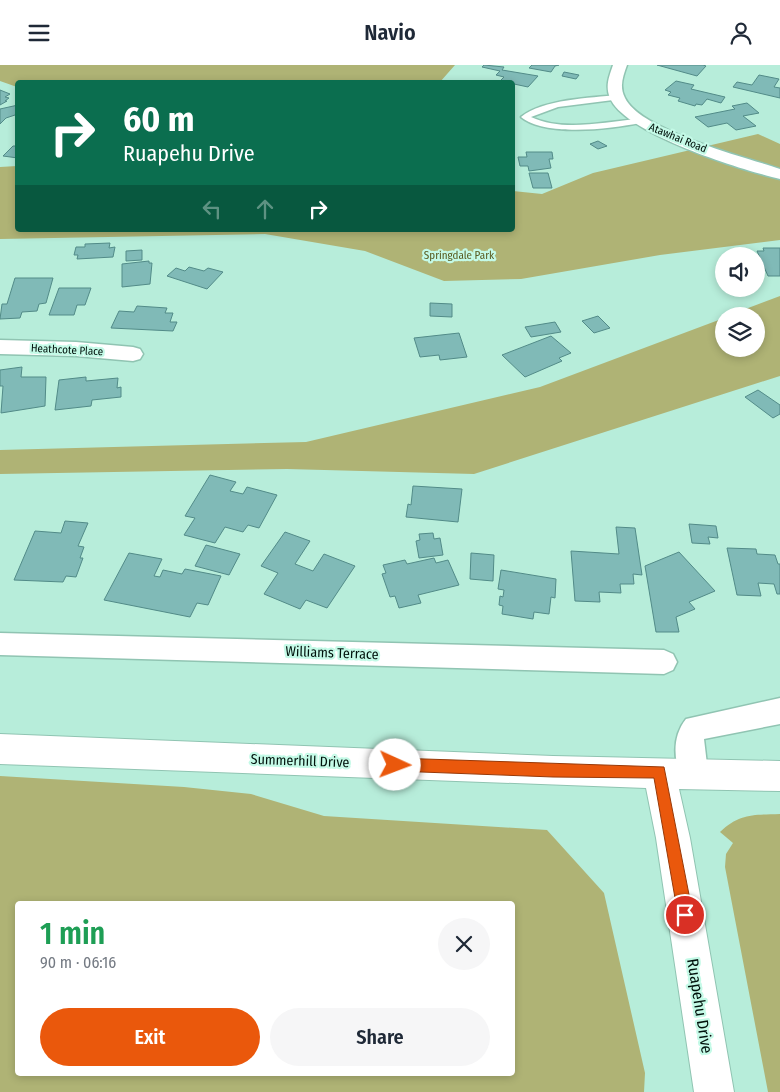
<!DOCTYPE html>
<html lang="en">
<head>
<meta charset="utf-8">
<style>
  :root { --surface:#fff; --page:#f6f6f7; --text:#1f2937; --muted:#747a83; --accent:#ea580c }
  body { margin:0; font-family:"Fira Sans Condensed",sans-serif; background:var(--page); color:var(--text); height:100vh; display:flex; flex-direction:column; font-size:19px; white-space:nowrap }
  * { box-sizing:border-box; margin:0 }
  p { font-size:16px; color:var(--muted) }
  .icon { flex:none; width:28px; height:28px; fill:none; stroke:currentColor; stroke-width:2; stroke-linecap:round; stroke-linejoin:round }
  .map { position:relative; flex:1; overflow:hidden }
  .sheet { position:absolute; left:15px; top:836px; width:500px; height:175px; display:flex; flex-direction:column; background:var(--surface); border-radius:5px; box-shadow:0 2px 8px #0003 }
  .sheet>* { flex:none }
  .top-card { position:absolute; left:15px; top:15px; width:500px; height:152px; border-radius:5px; box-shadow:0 2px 8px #0003; background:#0b6e4f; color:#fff; overflow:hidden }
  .tools { position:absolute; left:715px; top:182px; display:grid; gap:10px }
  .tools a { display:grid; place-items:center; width:50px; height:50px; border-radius:50%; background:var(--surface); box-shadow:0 2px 8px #0003; font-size:25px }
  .pin { position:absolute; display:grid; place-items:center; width:42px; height:42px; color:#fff; margin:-21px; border:2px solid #fff; border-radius:50%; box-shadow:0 1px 5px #0007 }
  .me { position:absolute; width:55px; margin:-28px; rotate:92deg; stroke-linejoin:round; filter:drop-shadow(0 0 4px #0008) }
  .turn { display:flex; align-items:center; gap:18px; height:105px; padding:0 25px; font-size:22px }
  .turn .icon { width:65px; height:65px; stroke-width:2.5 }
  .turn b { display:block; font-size:35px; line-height:42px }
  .lanes { display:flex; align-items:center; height:48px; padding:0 25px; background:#0003; justify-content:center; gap:25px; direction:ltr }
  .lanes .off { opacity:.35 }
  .round { display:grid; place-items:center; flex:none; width:52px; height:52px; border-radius:26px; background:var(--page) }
  .overview { display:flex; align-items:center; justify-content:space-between; height:85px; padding:0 25px }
  h1 { font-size:30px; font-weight:600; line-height:38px; color:#1e9e55 }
  .primary-button { display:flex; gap:10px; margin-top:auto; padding:10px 25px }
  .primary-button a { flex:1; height:58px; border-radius:30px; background:var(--accent); color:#fff; font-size:20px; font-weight:600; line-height:58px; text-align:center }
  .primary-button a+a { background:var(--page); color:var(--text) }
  header { display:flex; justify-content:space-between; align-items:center; height:65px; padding:0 25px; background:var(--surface); font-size:22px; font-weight:600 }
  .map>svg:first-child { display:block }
  .green { fill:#afb375; fill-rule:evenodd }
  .building { fill:#80bab7; stroke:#528b88 }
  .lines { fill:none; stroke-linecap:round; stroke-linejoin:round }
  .lane-casing { stroke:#90c4b2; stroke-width:3 }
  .street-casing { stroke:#90c4b2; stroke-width:3 }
  .secondary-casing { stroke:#90c4b2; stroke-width:2 }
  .lane { fill:#fff; fill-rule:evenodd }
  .street { fill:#fff; fill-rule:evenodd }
  .secondary { fill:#fff; fill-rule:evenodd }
  .route { fill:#ea580c; stroke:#983908 }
  .labels { text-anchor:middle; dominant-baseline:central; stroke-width:4.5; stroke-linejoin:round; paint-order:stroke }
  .far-street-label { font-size:11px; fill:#01120c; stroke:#c4fae7 }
  .far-park-label { font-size:11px; fill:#585a1f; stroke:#c4fae7 }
  .street-label { font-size:14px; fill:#01120c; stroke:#c4fae7 }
  .near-street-label { font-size:16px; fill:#01120c; stroke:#c4fae7 }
</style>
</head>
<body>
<header><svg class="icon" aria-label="menu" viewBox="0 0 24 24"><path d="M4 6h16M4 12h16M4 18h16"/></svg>Navio<svg class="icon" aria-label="person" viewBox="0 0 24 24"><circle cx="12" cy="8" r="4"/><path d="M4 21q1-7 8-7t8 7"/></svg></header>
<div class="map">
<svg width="780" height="1027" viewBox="0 0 780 1027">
  <rect width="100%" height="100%" fill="#b7edda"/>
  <!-- green -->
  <g class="green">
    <polygon points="0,0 455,0 440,17 18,18 17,22 0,16"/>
    <polygon points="758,69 780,79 780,175 660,190 521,214 444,216 365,186 265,169 0,174 0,102 17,101 18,165 512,165 513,126 542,129 593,108"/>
    <polygon points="780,231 780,311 474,409 287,404 0,409 0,385 306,377 540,322 724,253 724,284 756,284 756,251 727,251"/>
    <path d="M 0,711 L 184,722 L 251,729 L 324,751 L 547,765 L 604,828 L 645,1008 L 644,1027 L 0,1027 ZM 18,839 L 512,839 L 512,1009 L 18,1009 Z"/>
    <path d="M 780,749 L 780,1027 L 768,1027 L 725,802 L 726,789 L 733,778 L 720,767 C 740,748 754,750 780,749 Z"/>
  </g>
  <!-- building -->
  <g class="building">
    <polygon points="484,0 504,2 502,5 538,11 528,22 500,16 504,12 496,10 500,6 482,2"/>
    <polygon points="532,0 559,0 555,1 551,7 529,3"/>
    <polygon points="657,0 703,0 706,1 697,11"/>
    <polygon points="564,7 579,10 576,14 562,11"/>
    <polygon points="759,10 779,14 774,22 780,23 780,33 733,22 737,17 752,20"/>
    <polygon points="676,16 694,20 691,24 725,32 721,38 707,34 702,40 696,39 695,41 678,36 680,33 668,30 671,27 665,25"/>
    <polygon points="0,25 10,29 5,32 9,33 5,36 7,36 0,40"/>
    <polygon points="747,38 759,48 743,51 756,61 736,65 727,58 708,62 695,52 735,44 732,41"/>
    <polygon points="18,40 18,49 6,53 0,59 0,44"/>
    <polygon points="598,76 607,81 598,84 590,79"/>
    <polygon points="13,81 18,81 18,93 3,91"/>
    <polygon points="526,87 552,87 553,94 549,94 551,103 529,106 528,101 520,101 518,92 527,92"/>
    <polygon points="529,108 548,108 552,123 533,123"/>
    <polygon points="110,178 109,183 115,182 113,192 77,194 78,190 74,190 76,182 85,182 85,179"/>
    <polygon points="763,183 780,183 780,211 768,211 757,186 764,186"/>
    <polygon points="142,185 142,195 126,196 126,186"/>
    <polygon points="149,196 149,198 152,198 150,219 122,222 122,199"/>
    <polygon points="189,202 204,206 208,203 223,207 207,224 167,211 176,203 185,206"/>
    <polygon points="15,213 53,213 46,238 39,239 37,246 22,247 20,253 0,254 2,239 7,239"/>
    <polygon points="59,223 91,223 85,240 77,240 74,250 49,250"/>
    <polygon points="430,238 452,239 452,252 430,251"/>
    <polygon points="137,241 167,243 165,248 173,248 170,257 177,257 173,266 111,263 119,246 134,247"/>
    <polygon points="598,251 610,263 594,268 582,256"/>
    <polygon points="555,257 561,267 531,272 525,262"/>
    <polygon points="459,268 467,292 440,295 439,290 420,292 414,273"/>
    <polygon points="551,271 571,288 559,293 562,296 525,312 502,290"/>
    <polygon points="22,302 21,312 46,312 45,341 1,348 3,321 0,321 0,305"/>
    <polygon points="86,312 86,316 118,313 117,323 121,322 121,332 92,335 91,341 55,345 59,315"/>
    <polygon points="758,325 780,340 780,349 773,353 745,332"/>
    <polygon points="210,410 236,417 230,426 243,429 247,422 277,430 259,463 248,460 243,467 225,462 215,478 184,470 195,453 185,451"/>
    <polygon points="413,421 462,424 458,457 406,452 408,439 411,440"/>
    <polygon points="65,456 88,458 78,481 84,482 80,493 83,493 76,512 66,511 63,517 14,515 35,466 61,468"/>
    <polygon points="689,459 716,461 718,473 708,472 710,479 692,478"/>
    <polygon points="616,462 635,463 642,510 633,509 634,519 620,519 621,528 599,527 600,537 575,536 571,486 619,489"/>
    <polygon points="285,467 310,476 295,499 313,506 324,489 355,501 327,543 306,535 300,544 264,529 278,508 261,501"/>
    <polygon points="433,468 434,474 440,473 443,490 419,493 416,476 420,475 419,469"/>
    <polygon points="206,480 240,489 229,510 195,501"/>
    <polygon points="727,483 756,484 757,489 775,490 778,499 780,499 780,529 777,529 774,519 758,518 761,531 737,530"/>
    <polygon points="679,487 715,526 689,537 695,544 676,552 679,567 656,567 645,501"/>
    <polygon points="129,488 162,494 154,511 160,512 163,505 182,509 185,504 221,511 208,540 197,538 190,552 104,535"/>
    <polygon points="471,488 494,490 493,516 470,514"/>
    <polygon points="434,493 436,498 448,495 459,520 418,530 421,538 399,543 395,531 390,532 382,509 386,508 383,500 405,495 407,499"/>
    <polygon points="501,505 556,514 555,533 551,532 549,549 534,547 533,554 502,549 503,541 499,540 500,531 503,532 504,525 498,524"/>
  </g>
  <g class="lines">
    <!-- lane casing -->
    <g class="lane-casing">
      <path id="lane" d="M 618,30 L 622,32 L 621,34 L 558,42 L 531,52 C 563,67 603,57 637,54 L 641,56 L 640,58 C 611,64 545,72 521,52 C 543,34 590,33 618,30 Z"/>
    </g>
    <!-- street casing -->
    <g class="street-casing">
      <g id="street">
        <path d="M 613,0 L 627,0 C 623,11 619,22 625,33 C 641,66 745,92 780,104 L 780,114 C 742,105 625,69 610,33 C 605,21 609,12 613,0 Z"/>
        <polygon points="0,275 76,277 133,282 140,284 143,289 140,294 133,296 76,291 0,289"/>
        <polygon points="0,568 664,585 673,589 677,597 673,605 664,609 0,590"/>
        <path d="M 780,633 L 780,659 L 704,674 L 708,708 L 703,718 L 693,722 L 683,718 C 674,697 671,673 686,654 Z"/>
      </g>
    </g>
    <!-- secondary casing -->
    <g class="secondary-casing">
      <polygon id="secondary" points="0,669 553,691 780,696 780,726 679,724 690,773 734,1027 694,1027 656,773 646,723 0,699"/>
    </g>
    <!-- lane -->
    <use href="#lane" class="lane"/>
    <!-- street -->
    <use href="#street" class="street"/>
    <!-- secondary -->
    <use href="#secondary" class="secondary"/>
  </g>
  <!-- route -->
  <polygon class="route" points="395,693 664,702 693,850 691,855 685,857 680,855 678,850 654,713 553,712 395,706 390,704 388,700 390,695"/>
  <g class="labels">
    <!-- far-street labels -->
    <g class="far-street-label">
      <text transform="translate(678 73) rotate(22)">Atawhai Road</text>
      <text transform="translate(67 285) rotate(3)">Heathcote Place</text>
    </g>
    <!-- far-park labels -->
    <g class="far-park-label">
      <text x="459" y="190">Springdale Park</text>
    </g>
    <!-- street labels -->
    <g class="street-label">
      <text transform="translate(332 588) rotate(2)">Williams Terrace</text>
      <text transform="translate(300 696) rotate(2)">Summerhill Drive</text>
    </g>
    <!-- near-street labels -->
    <g class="near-street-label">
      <text transform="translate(700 941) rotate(81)">Ruapehu Drive</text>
    </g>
  </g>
</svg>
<div class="tools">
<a><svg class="icon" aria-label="sound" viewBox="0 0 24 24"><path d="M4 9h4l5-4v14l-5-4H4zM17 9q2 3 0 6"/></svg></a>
<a><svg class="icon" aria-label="layers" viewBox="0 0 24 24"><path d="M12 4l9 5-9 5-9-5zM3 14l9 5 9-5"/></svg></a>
</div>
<div class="pin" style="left:685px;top:850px;background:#d93025"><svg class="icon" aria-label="arrive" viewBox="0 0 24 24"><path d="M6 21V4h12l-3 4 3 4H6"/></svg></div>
<svg class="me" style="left:395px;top:700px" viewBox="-20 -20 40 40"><circle r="19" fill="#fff"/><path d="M0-13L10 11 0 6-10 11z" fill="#ea580c"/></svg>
<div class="top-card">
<div class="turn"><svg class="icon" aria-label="right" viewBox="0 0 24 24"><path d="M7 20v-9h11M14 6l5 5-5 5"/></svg><div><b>60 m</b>Ruapehu Drive</div></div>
<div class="lanes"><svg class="icon off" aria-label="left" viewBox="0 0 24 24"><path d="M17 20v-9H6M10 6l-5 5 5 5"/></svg><svg class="icon off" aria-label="ahead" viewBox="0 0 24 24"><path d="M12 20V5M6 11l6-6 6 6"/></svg><svg class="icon" aria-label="right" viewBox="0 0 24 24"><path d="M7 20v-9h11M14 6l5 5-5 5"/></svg></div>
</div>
<section class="sheet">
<div class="overview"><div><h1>1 min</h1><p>90 m · 06:16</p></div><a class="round"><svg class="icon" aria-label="close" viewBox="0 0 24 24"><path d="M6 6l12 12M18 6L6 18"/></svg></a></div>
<div class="primary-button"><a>Exit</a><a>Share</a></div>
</section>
</div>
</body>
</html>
